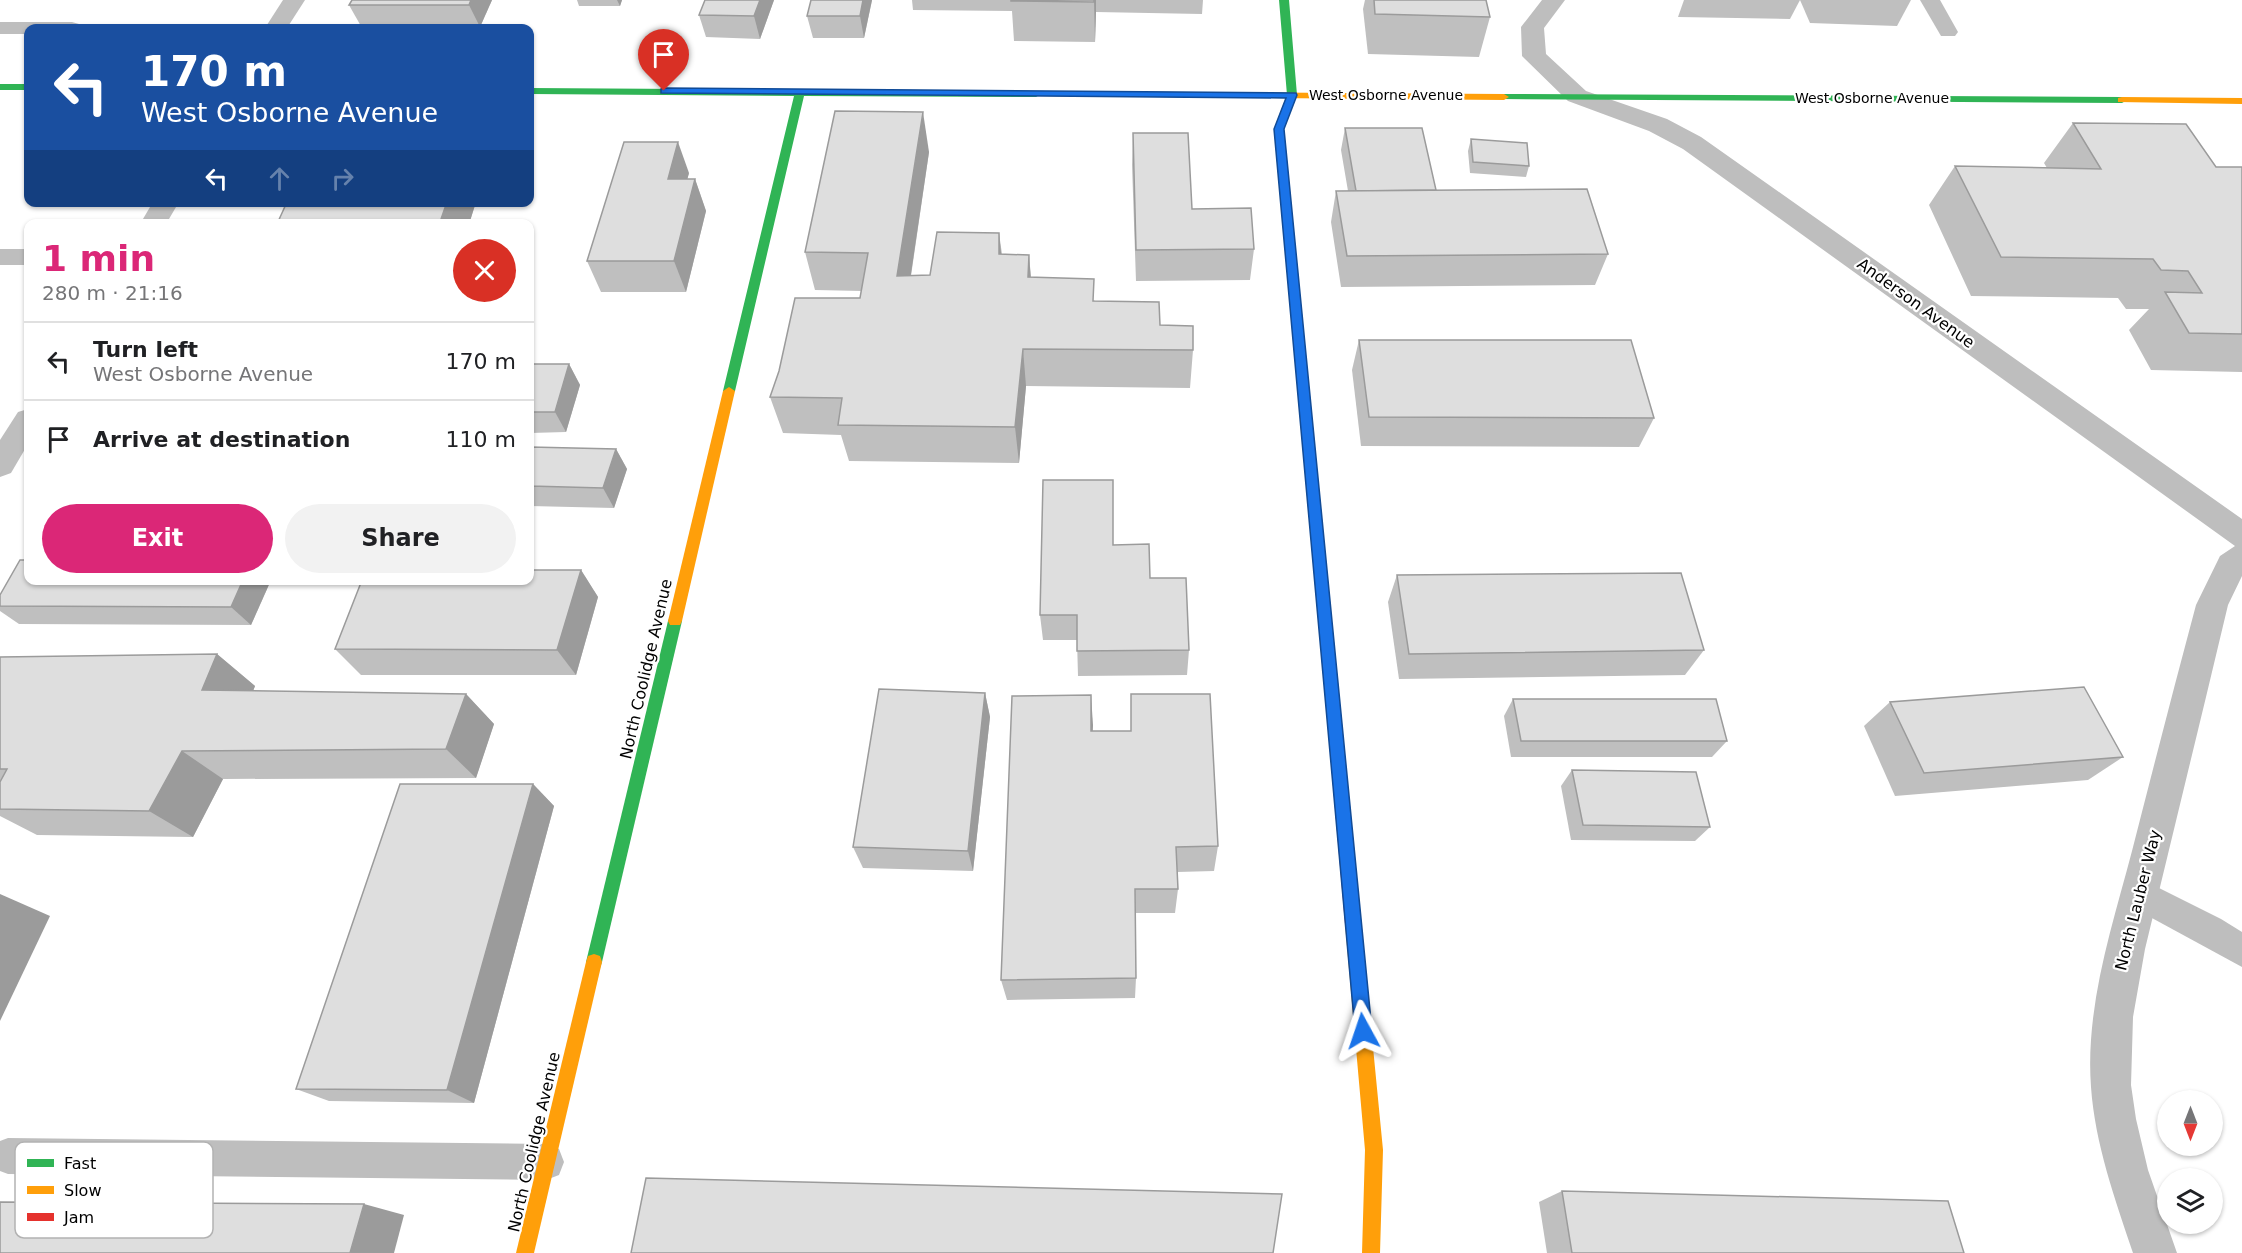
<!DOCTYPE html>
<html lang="en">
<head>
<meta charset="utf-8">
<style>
  :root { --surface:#fff; --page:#f2f2f2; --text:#202124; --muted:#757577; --line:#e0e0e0; --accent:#db2777 }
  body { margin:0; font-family:"DejaVu Sans",sans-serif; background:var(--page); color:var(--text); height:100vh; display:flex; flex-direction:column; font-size:22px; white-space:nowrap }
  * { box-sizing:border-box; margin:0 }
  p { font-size:20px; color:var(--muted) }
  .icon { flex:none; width:33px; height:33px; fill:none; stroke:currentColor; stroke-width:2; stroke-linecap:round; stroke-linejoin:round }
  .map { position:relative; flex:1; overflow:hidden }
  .details { position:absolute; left:24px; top:219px; width:510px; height:366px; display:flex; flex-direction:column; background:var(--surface); border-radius:12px; box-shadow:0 2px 4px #0004 }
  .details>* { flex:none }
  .hud { position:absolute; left:24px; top:24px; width:510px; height:183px; border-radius:12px; box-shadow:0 2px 4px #0004; background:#1a4fa0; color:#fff; overflow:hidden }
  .needle { width:39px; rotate:180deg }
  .tools { position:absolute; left:2157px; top:1090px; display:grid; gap:12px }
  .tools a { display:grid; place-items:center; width:66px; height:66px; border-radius:50%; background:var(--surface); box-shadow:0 2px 4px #0004; font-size:30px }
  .pin { position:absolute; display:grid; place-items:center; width:51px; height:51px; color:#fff; margin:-62px -26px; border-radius:50% 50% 50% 0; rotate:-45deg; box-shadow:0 0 6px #0007 }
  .pin .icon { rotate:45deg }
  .me { position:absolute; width:66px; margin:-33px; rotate:355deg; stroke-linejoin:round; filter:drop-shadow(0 0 4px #0008) }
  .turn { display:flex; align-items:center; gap:21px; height:126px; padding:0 18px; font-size:27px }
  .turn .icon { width:78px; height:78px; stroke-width:2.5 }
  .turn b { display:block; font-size:42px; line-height:51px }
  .lanes { display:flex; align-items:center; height:57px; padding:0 18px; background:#0003; justify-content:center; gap:30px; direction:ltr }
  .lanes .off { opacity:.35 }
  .round { display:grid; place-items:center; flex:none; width:63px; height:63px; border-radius:32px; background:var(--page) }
  .head { display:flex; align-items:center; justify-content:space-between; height:102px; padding:0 18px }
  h1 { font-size:36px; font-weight:700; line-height:45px; color:var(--accent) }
  .cta { display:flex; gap:12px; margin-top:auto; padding:12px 18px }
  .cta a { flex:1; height:69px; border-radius:36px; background:var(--accent); color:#fff; font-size:24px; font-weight:700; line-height:69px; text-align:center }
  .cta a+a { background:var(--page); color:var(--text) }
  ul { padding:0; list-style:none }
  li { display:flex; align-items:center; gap:18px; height:78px; padding:0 18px; border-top:2px solid var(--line) }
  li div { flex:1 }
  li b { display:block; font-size:22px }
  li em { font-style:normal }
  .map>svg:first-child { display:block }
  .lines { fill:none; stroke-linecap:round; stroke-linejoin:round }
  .lane { fill:#bebebe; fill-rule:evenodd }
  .street { fill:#bebebe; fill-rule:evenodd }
  .fast { fill:#30b455; fill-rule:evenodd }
  .slow { fill:#ff9f0a; fill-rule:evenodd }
  .jam { fill:#e5322d; fill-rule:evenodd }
  .wall { fill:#bfbfbf }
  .shaded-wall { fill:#9b9b9b }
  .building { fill:#dedede; stroke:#9b9b9b; stroke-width:1.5 }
  .route { fill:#1a73e8; stroke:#114b97; stroke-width:1.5 }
  .labels { text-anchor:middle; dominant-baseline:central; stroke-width:4.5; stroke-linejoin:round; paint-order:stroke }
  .far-street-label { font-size:14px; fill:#000; stroke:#fff }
  .street-label { font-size:16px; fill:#000; stroke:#fff }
  .key { fill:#fff; stroke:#b2b2b2; stroke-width:1.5 }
  .key-label { font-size:16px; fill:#000 }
</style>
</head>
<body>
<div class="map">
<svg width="2242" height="1253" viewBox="0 0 2242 1253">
  <rect width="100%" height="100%" fill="#fff"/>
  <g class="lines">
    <!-- lane -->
    <g class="lane">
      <polygon points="1920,0 1940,0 1958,32 1955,36 1941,36"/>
      <polygon points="0,22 72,22 79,24 82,28 28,28 28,34 0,34"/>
      <rect x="0" y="249" width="28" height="16"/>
      <polygon points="2139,878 2221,919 2242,932 2242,967 2128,905 2123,894 2128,883"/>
      <polygon points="8,1138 546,1144 559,1149 564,1162 559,1175 546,1180 8,1174 0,1171 0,1141"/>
    </g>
    <!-- street -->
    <g class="street">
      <polygon points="283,0 305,0 287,28 265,28"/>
      <path d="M 1542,0 L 1565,0 L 1544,28 L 1546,54 L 1586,91 L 1667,119 L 1701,137 L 2242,519 L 2242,576 L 2228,605 L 2206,697 L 2145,949 L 2133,1017 L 2131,1085 L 2136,1119 L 2148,1170 L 2177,1253 L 2133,1253 C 2115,1199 2095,1144 2091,1087 C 2085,1007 2112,927 2132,851 C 2153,769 2174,687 2196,605 L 2220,556 L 2235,546 L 1683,149 L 1649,131 L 1568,101 L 1522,56 L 1521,27 Z"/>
      <polygon points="153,202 179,202 166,224 140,224"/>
      <polygon points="28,409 28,444 11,473 0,477 0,440 18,412"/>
    </g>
    <!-- fast -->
    <g class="fast">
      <polygon points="1279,0 1289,0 1297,95 1284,129 1324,545 1323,549 1313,549 1312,545 1274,129 1287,95"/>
      <rect x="0" y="84" width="28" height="6"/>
      <polygon points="530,88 1036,91 1041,94 1036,97 804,96 735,391 729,395 723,391 794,96 530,94"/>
      <polygon points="1504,94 2122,97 2127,100 2122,103 1501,99 1499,97"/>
      <polygon points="675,615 680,617 682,621 602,962 600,968 594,970 588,968 586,962 668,621 670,617"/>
    </g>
    <!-- slow -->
    <g class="slow">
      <polygon points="1036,91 1504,94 1509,97 1504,100 1033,96 1031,94"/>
      <polygon points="2122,97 2242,98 2242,104 2118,102 2118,98"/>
      <polygon points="729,387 735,391 682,621 680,625 670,625 668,621 723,391"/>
      <polygon points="1353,916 1358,919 1361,924 1383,1150 1380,1253 1362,1253 1365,1150 1345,924 1348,919"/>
      <polygon points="594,954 600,956 602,962 534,1253 516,1253 586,962 588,956"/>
    </g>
    <!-- jam -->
    <polygon class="jam" points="1318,540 1323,541 1324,545 1361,924 1358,929 1353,932 1348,929 1345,924 1312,545 1313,541"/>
  </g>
  <!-- wall -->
  <g class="wall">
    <polygon points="492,0 480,27 362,28 349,5"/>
    <polygon points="577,0 622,0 620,6 579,6"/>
    <polygon points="705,0 774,0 760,39 706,37 699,15"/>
    <polygon points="811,0 872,0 864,38 813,38 807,16"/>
    <polygon points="912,0 1203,0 1202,14 1096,12 1095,42 1014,41 1012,11 913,10"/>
    <polygon points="1365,0 1486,0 1490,17 1479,57 1368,54 1363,9"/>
    <polygon points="1684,0 1800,0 1790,19 1678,17"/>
    <polygon points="1800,0 1911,0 1897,26 1810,23"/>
    <polygon points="2073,123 2216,167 2242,167 2242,372 2151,370 2129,330 2149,309 2126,309 2118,298 1971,296 1929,205 1955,166 2047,168 2044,163"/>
    <polygon points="1345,128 1436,190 1608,254 1595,285 1341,287 1331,222 1336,191 1348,191 1341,150"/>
    <polygon points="1133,133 1192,209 1254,249 1250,280 1136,281 1132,165"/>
    <polygon points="1471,139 1529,166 1526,177 1470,173 1468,151"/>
    <polygon points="929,152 911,276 930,275 999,233 1002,254 1029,255 1031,277 1160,325 1193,350 1190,388 1026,386 1019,463 849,461 841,435 783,433 770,397 860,298 862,291 815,290 805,252"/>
    <polygon points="689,173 687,179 695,179 706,211 686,292 601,292 587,261"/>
    <polygon points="287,202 476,202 469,224 277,224"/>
    <polygon points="1359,340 1654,418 1639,447 1361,446 1352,370"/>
    <polygon points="530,364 569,364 580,385 566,432 530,433"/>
    <polygon points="530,447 616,449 627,469 614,508 530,506"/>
    <polygon points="1113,545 1150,578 1189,650 1187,675 1078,676 1077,640 1043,640 1040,615"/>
    <polygon points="581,570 598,597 576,675 361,675 335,649"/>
    <polygon points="1397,575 1704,650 1685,675 1399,679 1388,602"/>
    <polygon points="271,580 251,625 19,624 0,611 0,595"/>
    <polygon points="217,654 255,686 253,691 466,694 494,724 476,778 223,779 193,837 37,835 0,816 0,657"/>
    <polygon points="985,693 990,717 973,871 863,868 853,847"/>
    <polygon points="1131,694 1218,846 1214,871 1177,872 1178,889 1175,913 1135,913 1136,978 1135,998 1007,1000 1001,980 1131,731"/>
    <polygon points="1513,699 1727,741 1712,757 1511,757 1504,716"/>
    <polygon points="1890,702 2123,757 2088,780 1895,796 1864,726"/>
    <polygon points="1572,770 1710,827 1695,841 1571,840 1561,786"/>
    <polygon points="533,784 554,806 474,1103 329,1101 296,1089"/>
    <polygon points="1562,1191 1964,1253 1547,1253 1539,1202"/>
  </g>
  <!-- shaded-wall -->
  <g class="shaded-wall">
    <polygon points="471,0 492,0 480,27 469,5"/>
    <polygon points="617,0 622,0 620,6"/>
    <polygon points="760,0 774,0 760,39 754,16"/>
    <polygon points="863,0 872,0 864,38 860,16"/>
    <polygon points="1094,0 1096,0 1096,12 1095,42"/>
    <polygon points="923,112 929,152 905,314 897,276"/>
    <polygon points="678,142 689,173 679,211 668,179"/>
    <polygon points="695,179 706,211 686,292 674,261"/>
    <polygon points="447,202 476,202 469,224 441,224 440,222"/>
    <polygon points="999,233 1003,272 999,254"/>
    <polygon points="1029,255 1032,294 1028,277"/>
    <polygon points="1023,349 1026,386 1019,463 1015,427"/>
    <polygon points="569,364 580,385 566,432 555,412"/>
    <polygon points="616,449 627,469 614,508 603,488"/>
    <polygon points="581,570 598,597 576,675 557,650"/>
    <polygon points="243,580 271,580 251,625 231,607"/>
    <polygon points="217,654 255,686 241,721 202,690"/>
    <polygon points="985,693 990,717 973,871 968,851"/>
    <polygon points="466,694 494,724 476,778 446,749"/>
    <polygon points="1091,695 1093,725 1092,760 1091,731"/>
    <polygon points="182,751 223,779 193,837 149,811"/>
    <polygon points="533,784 554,806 474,1103 447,1090"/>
    <polygon points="0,894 50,916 0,1021"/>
    <polygon points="364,1204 404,1215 394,1253 350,1253"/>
  </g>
  <!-- building -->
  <g class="building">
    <polygon points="352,0 471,0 469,5 349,5"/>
    <polygon points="705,0 760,0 754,16 699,15"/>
    <polygon points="811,0 863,0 860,16 807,16"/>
    <polygon points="1011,0 1094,0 1094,2 1011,1"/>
    <polygon points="1374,0 1486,0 1490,17 1375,14"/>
    <polygon points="835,111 923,112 897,276 930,275 937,232 999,233 999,254 1029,255 1028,277 1094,279 1093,301 1159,302 1160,325 1193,326 1193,350 1023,349 1015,427 838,425 842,398 770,397 779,371 795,298 860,298 868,253 805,252"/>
    <polygon points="2073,123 2186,124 2216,167 2242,167 2242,334 2189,333 2165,292 2202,293 2188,271 2161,270 2153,259 2001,257 1955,166 2101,169"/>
    <polygon points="1345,128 1422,128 1436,190 1356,191"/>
    <polygon points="1133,133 1188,133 1192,209 1251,208 1254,249 1136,250"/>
    <polygon points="1471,139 1527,143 1529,166 1473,162"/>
    <polygon points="624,142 678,142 668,179 695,179 674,261 587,261"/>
    <polygon points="1587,189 1608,254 1347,256 1336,191"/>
    <polygon points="287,202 447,202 440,222 384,224 277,224"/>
    <polygon points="1359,340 1631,340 1654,418 1369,417"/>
    <polygon points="530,364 569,364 555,412 530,412"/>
    <polygon points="530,447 616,449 603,488 530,486"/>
    <polygon points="1043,480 1113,480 1113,545 1149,544 1150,578 1186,578 1189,650 1077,651 1077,615 1040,615"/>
    <polygon points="20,560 28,560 28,580 243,580 231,607 0,606 0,595"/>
    <polygon points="530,570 581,570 557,650 335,649 362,580 530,580"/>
    <polygon points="1681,573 1704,650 1409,654 1397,575"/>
    <polygon points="217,654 202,690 466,694 446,749 182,751 149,811 0,809 0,782 7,769 0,769 0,657"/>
    <polygon points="2084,687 2123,757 1924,773 1890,702"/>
    <polygon points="879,689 985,693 968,851 853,847"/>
    <polygon points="1131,694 1210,694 1218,846 1176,847 1178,889 1135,889 1136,978 1001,980 1012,696 1091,695 1091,731 1131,731"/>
    <polygon points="1513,699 1716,699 1727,741 1521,741"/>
    <polygon points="1572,770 1696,772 1710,827 1583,825"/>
    <polygon points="400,784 533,784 447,1090 296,1089"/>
    <polygon points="646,1178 1282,1194 1273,1253 631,1253"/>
    <polygon points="1562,1191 1948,1201 1964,1253 1572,1253"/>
    <polygon points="0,1202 364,1204 350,1253 0,1253"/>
  </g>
  <!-- route -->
  <polygon class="route" points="664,88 1296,93 1297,95 1284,129 1372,1031 1369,1037 1363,1039 1358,1037 1355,1031 1274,129 1286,98 661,93 661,89"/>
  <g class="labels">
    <!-- far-street labels -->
    <g class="far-street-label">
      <text x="1386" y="95">West Osborne Avenue</text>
      <text x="1872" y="98">West Osborne Avenue</text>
    </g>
    <!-- street labels -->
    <g class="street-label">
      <text transform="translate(1916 303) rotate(36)">Anderson Avenue</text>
      <text transform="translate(646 669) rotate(-77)">North Coolidge Avenue</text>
      <text transform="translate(2138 900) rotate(-76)">North Lauber Way</text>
      <text transform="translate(534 1142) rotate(-77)">North Coolidge Avenue</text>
    </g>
  </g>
  <!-- legend -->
  <rect x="15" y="1142" width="198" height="96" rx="9" class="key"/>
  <rect x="27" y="1159" width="27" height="8" fill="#30b455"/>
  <rect x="27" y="1186" width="27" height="8" fill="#ff9f0a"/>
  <rect x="27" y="1213" width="27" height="8" fill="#e5322d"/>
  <g class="key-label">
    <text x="64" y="1169">Fast</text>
    <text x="64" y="1196">Slow</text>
    <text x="64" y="1223">Jam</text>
  </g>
</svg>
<div class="tools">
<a><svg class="needle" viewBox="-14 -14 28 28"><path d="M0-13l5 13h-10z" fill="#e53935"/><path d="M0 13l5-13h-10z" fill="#757577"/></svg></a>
<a><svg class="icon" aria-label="layers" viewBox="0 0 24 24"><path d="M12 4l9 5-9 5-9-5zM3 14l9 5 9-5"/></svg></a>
</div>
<div class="pin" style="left:664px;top:91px;background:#d93025"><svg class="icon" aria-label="arrive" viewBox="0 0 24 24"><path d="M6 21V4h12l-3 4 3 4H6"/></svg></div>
<svg class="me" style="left:1363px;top:1031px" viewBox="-20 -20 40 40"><path d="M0-17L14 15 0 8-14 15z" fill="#1a73e8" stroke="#fff" stroke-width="4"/></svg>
<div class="hud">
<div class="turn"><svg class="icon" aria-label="left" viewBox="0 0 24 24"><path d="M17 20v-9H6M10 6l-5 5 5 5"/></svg><div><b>170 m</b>West Osborne Avenue</div></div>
<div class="lanes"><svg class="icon" aria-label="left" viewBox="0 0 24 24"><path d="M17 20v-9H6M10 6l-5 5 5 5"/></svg><svg class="icon off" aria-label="ahead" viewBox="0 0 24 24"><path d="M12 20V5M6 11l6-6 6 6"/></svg><svg class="icon off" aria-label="right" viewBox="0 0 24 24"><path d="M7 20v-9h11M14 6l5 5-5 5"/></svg></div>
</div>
<section class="details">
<div class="head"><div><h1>1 min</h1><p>280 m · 21:16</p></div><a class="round" style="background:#d93025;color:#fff"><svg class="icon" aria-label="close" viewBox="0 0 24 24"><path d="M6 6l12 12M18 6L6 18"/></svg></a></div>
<ul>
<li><svg class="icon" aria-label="left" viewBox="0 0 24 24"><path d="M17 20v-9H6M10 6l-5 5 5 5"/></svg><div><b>Turn left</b><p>West Osborne Avenue</p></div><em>170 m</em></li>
<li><svg class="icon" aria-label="arrive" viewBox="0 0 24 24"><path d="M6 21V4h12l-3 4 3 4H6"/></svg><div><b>Arrive at destination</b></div><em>110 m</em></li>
</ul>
<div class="cta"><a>Exit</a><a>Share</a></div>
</section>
</div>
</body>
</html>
